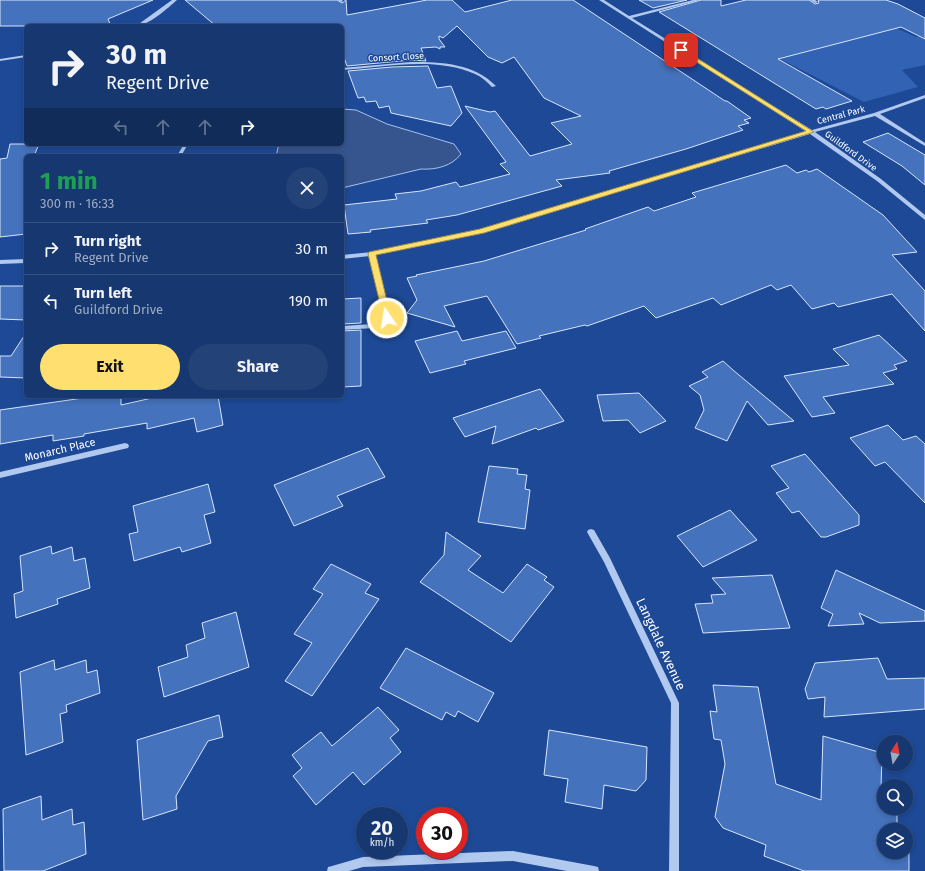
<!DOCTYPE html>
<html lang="en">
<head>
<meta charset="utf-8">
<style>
  :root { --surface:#163770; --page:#234278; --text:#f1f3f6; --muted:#9eacc3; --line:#355183; --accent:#fedf6f }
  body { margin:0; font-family:"Fira Sans",sans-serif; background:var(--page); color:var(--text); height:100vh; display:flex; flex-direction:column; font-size:15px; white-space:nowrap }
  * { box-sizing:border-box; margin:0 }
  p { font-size:13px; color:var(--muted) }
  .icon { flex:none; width:22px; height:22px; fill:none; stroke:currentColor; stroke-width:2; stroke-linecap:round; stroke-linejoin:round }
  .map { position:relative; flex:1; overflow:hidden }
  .side { position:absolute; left:24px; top:154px; width:320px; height:244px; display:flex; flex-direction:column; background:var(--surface); border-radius:6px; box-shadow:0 2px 6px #0003,0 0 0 1px var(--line) }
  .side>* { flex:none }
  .banner { position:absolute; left:24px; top:24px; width:320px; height:122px; border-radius:6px; box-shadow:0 2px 6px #0003,0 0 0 1px var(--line); background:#163770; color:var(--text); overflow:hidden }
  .needle { width:26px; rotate:11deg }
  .buttons { position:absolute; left:877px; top:735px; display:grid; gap:8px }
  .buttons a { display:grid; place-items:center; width:36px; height:36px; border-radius:50%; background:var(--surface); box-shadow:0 2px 6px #0003,0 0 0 1px var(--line); font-size:20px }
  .speed { position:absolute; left:356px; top:807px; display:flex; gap:8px; font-size:20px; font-weight:700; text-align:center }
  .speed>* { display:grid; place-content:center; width:52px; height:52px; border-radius:50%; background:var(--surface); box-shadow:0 2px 6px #0003,0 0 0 1px var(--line); line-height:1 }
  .speed small { font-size:10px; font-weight:400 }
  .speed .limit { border:6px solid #d22; background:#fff; color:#111 }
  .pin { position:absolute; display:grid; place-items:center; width:34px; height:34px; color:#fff; margin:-17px; border-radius:8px; box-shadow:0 2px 6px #0006 }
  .me { position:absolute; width:44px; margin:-22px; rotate:347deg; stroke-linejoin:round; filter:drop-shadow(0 0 3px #0008) }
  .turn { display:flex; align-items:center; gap:14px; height:84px; padding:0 16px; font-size:18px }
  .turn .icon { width:52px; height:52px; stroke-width:2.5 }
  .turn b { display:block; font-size:28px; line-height:34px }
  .lanes { display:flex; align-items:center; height:38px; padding:0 16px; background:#0003; justify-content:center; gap:20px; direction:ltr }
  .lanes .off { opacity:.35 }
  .round { display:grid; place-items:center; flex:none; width:42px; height:42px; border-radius:21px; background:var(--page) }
  .headline { display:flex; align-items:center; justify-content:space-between; height:68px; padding:0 16px }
  h1 { font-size:24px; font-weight:700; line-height:30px; color:#1e9e55 }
  .button { display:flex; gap:8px; margin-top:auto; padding:8px 16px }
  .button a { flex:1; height:46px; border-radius:24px; background:var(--accent); color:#111; font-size:16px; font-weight:700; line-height:46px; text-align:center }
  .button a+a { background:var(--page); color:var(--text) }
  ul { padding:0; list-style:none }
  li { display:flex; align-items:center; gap:12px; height:52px; padding:0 16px; border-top:1px solid var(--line) }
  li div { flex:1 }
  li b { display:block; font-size:15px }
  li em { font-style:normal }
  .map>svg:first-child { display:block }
  .green { fill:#3162b3 }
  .water { fill:#36558e; stroke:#a4c2f1 }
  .building { fill:#4572bc; stroke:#d7e5fb }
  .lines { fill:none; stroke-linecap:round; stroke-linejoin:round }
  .minor { fill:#b1c8ef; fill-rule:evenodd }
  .route { fill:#fedf6f; stroke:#a59148 }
  .labels { text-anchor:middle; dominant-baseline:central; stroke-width:3; stroke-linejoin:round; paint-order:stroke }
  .far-street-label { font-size:9px; fill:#fff; stroke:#1d4996 }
  .street-label { font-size:11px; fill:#fff; stroke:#1d4996 }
  .near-street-label { font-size:13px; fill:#fff; stroke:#1d4996 }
</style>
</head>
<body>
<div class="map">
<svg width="925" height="871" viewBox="0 0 925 871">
  <rect width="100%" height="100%" fill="#1d4996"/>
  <!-- green -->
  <polygon class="green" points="887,28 896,28 916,37 925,34 925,65 902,70 918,87 864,102 743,40"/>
  <!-- water -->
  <path class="water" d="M 342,109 L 356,110 L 387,124 L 454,144 L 461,154 C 452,166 436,170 421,169 L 342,188 L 342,156 L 276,156 L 279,144 L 342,144 Z"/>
  <!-- building -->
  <g class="building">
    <polygon points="0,0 153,0 108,19 111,26 0,26"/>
    <polygon points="185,0 337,0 342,3 346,0 347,15 427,0 452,0 465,12 512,0 573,0 725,101 727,101 751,118 744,120 749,123 738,126 743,130 686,149 609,171 610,173 556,180 562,186 457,215 426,220 428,223 370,230 371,232 348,234 344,205 397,199 395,194 421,191 456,182 460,187 510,174 500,164 506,162 465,106 490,112 495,111 530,156 572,144 551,123 581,116 544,98 514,57 502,63 488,57 457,26 443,38 439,36 439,39 445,47 440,47 440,49 436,47 421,48 426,61 411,60 347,66 342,52 342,26 216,26"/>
    <polygon points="639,0 687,0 653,8"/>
    <polygon points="701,0 721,0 721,6 746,0 809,0 815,4 819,3 818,0 886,0 898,4 925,18 925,39 901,27 778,59 852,101 826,109 823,107 816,109 659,12"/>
    <polygon points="428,66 437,88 451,86 462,113 451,126 391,113 389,106 379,108 376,101 366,102 364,97 358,98 348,71 392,67"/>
    <polygon points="888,133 925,155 925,185 902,166 863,142"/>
    <polygon points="10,144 39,144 34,156 26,156 26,234 0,237 0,159 7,158"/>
    <polygon points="786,165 797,173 806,170 809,172 817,169 883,215 917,252 892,255 925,291 925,331 892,294 838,307 834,303 812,309 791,285 777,290 771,285 721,305 713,298 656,318 644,306 587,326 585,325 539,336 541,338 517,344 487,296 444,306 455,327 407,313 417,300 407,278 417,276 416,275 484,261 586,230 585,229 648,207 654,211 696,197 692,193"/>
    <polygon points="0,286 26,286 26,320 0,319"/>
    <polygon points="361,298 361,323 342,324 342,299"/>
    <polygon points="361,330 361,386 342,387 342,331"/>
    <polygon points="457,331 462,341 506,331 516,348 464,361 466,364 430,373 415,341"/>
    <polygon points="26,333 26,378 0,377 0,356 11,356"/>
    <polygon points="879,335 907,361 894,365 897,369 883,373 894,384 823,397 835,413 812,417 784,376 849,365 833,349"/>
    <polygon points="723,361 733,370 794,421 768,425 747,401 727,441 695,428 704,410 700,395 689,386 708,377 702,372"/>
    <polygon points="540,389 564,421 538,430 536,428 492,444 496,426 465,437 453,418"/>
    <polygon points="639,393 666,421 640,433 628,420 603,421 597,395"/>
    <polygon points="97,396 121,396 121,405 161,396 218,396 223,425 197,432 194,418 147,429 147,423 84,434 84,436 53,441 53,435 0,444 0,410"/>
    <polygon points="888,425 903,440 916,436 925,444 925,503 885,462 875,466 850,438"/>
    <polygon points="368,448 385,477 337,496 343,506 294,526 274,485"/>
    <polygon points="805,454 859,515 859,525 826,537 821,537 799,511 792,513 776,493 789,488 771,466"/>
    <polygon points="489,466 518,469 517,474 527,475 525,489 530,490 525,529 478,522"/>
    <polygon points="208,484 215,512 204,515 211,543 182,552 180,547 134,561 129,534 138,532 133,506"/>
    <polygon points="730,510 757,540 703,567 677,536"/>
    <polygon points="446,532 481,556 468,570 503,593 527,564 547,577 544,580 554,587 511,642 420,582 444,555"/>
    <polygon points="51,546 52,554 72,547 74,561 85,558 90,588 57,599 58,604 16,618 14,594 23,591 20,556"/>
    <polygon points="331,564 371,584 365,593 379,599 312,696 285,681 312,643 294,634 323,594 313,589"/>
    <polygon points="836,570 925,611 925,621 880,623 859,613 864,624 828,626 833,614 821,608"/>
    <polygon points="772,575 790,628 703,633 695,604 713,603 711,595 726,594 712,578"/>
    <polygon points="236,612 249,667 164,697 158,667 188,657 186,645 205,638 202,623"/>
    <polygon points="406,648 494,693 478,722 458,711 455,717 446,712 442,720 380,688"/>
    <polygon points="878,658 887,679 925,678 925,709 824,717 825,697 808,699 805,689 815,663"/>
    <polygon points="54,660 55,670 86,660 87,673 97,670 100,693 66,705 67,712 60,714 63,742 26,755 20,672"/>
    <polygon points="713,685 758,687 776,784 821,800 823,736 882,753 881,788 884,789 884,808 897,808 897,830 884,830 884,852 906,852 906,850 909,851 909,871 804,871 764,856 766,845 723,828 715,817 725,764 721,740 714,739 710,711 717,712"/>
    <polygon points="378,707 399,730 390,738 401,752 364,785 353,772 316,805 293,776 302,768 292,755 321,732 332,746"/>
    <polygon points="219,715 223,737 208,741 176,796 177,809 143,820 137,740"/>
    <polygon points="549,730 647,747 646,780 636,791 604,785 602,809 565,802 568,779 544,775"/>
    <polygon points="41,796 42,820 72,809 73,825 84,822 86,854 43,871 4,871 3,809"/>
  </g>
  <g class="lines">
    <!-- minor -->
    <g class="minor">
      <path d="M 172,0 L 177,0 C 168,8 148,26 136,26 Z"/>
      <polygon points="338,0 342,0 343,1 341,2"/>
      <polygon points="599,0 604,0 629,16 693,0 700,0 632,18 812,130 874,113 925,95 925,98 880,114 925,143 925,146 875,116 815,132 881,179 925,215 925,220 877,181 810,134 484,232 375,255 390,318 374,328 342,330 342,326 373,324 384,317 370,256 342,259 342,255 372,252 481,230 807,132"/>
      <polygon points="810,0 815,0 818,2 815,3"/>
      <polygon points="26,55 26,57 0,61 0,59"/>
      <path d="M 411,62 C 442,62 473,63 496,86 L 492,87 C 487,82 482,77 475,74 C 436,56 383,67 342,70 L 342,68 Z"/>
      <polygon points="184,144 188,144 181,156 177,156"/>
      <polygon points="26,259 26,263 0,264 0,260"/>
      <polygon points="125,443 128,444 129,446 128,448 0,478 0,472"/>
      <polygon points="591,529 594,530 610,558 679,703 679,871 669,871 671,703 604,562 587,532 588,530"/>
      <polygon points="513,851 594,866 598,867 599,871 567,871 513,861 363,867 349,871 327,871 328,867 332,866 363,857"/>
    </g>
  </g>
  <!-- route -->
  <polygon class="route" points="681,48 814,132 484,233 376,255 391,318 390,320 384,320 368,254 369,252 480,229 806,131 679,51 679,49"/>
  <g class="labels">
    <!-- far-street labels -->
    <g class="far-street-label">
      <text transform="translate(396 57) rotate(-3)">Consort Close</text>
      <text transform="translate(841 115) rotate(-15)">Central Park</text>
      <text transform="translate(851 151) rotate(36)">Guildford Drive</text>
    </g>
    <!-- street labels -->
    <g class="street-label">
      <text transform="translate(60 450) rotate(-13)">Monarch Place</text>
    </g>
    <!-- near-street labels -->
    <g class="near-street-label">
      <text transform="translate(661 644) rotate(65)">Langdale Avenue</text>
    </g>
  </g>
</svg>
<div class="buttons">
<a><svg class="needle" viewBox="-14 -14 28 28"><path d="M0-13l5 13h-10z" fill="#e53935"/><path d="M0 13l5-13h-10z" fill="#9eacc3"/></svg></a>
<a><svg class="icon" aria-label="search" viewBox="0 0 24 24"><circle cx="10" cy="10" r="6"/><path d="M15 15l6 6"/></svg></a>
<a><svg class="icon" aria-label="layers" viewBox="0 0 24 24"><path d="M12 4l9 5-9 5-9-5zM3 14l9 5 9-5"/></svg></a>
</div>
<div class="speed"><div>20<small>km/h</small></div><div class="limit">30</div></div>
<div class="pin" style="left:681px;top:50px;background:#d93025"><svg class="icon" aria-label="arrive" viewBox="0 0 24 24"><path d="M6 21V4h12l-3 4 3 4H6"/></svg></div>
<svg class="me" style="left:387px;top:318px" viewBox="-20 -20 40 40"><circle r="17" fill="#fedf6f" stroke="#fff" stroke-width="3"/><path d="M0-11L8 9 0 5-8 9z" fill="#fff"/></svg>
<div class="banner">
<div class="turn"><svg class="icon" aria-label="right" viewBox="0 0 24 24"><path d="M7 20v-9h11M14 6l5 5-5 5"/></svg><div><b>30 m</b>Regent Drive</div></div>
<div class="lanes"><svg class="icon off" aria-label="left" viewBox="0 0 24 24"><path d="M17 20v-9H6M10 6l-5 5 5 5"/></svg><svg class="icon off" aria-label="ahead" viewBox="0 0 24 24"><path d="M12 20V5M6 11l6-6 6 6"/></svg><svg class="icon off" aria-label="ahead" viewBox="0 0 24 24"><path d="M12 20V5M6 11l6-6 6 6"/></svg><svg class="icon" aria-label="right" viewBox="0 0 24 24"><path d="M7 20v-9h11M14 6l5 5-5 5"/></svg></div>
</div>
<section class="side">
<div class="headline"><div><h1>1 min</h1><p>300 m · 16:33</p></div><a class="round"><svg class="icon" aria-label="close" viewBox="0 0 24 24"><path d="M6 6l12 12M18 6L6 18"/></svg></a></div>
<ul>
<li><svg class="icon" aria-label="right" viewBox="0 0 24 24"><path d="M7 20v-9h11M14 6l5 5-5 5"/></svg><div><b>Turn right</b><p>Regent Drive</p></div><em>30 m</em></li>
<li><svg class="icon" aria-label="left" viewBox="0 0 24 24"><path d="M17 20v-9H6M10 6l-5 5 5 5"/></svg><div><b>Turn left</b><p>Guildford Drive</p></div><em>190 m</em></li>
</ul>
<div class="button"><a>Exit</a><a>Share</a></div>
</section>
</div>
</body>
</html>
